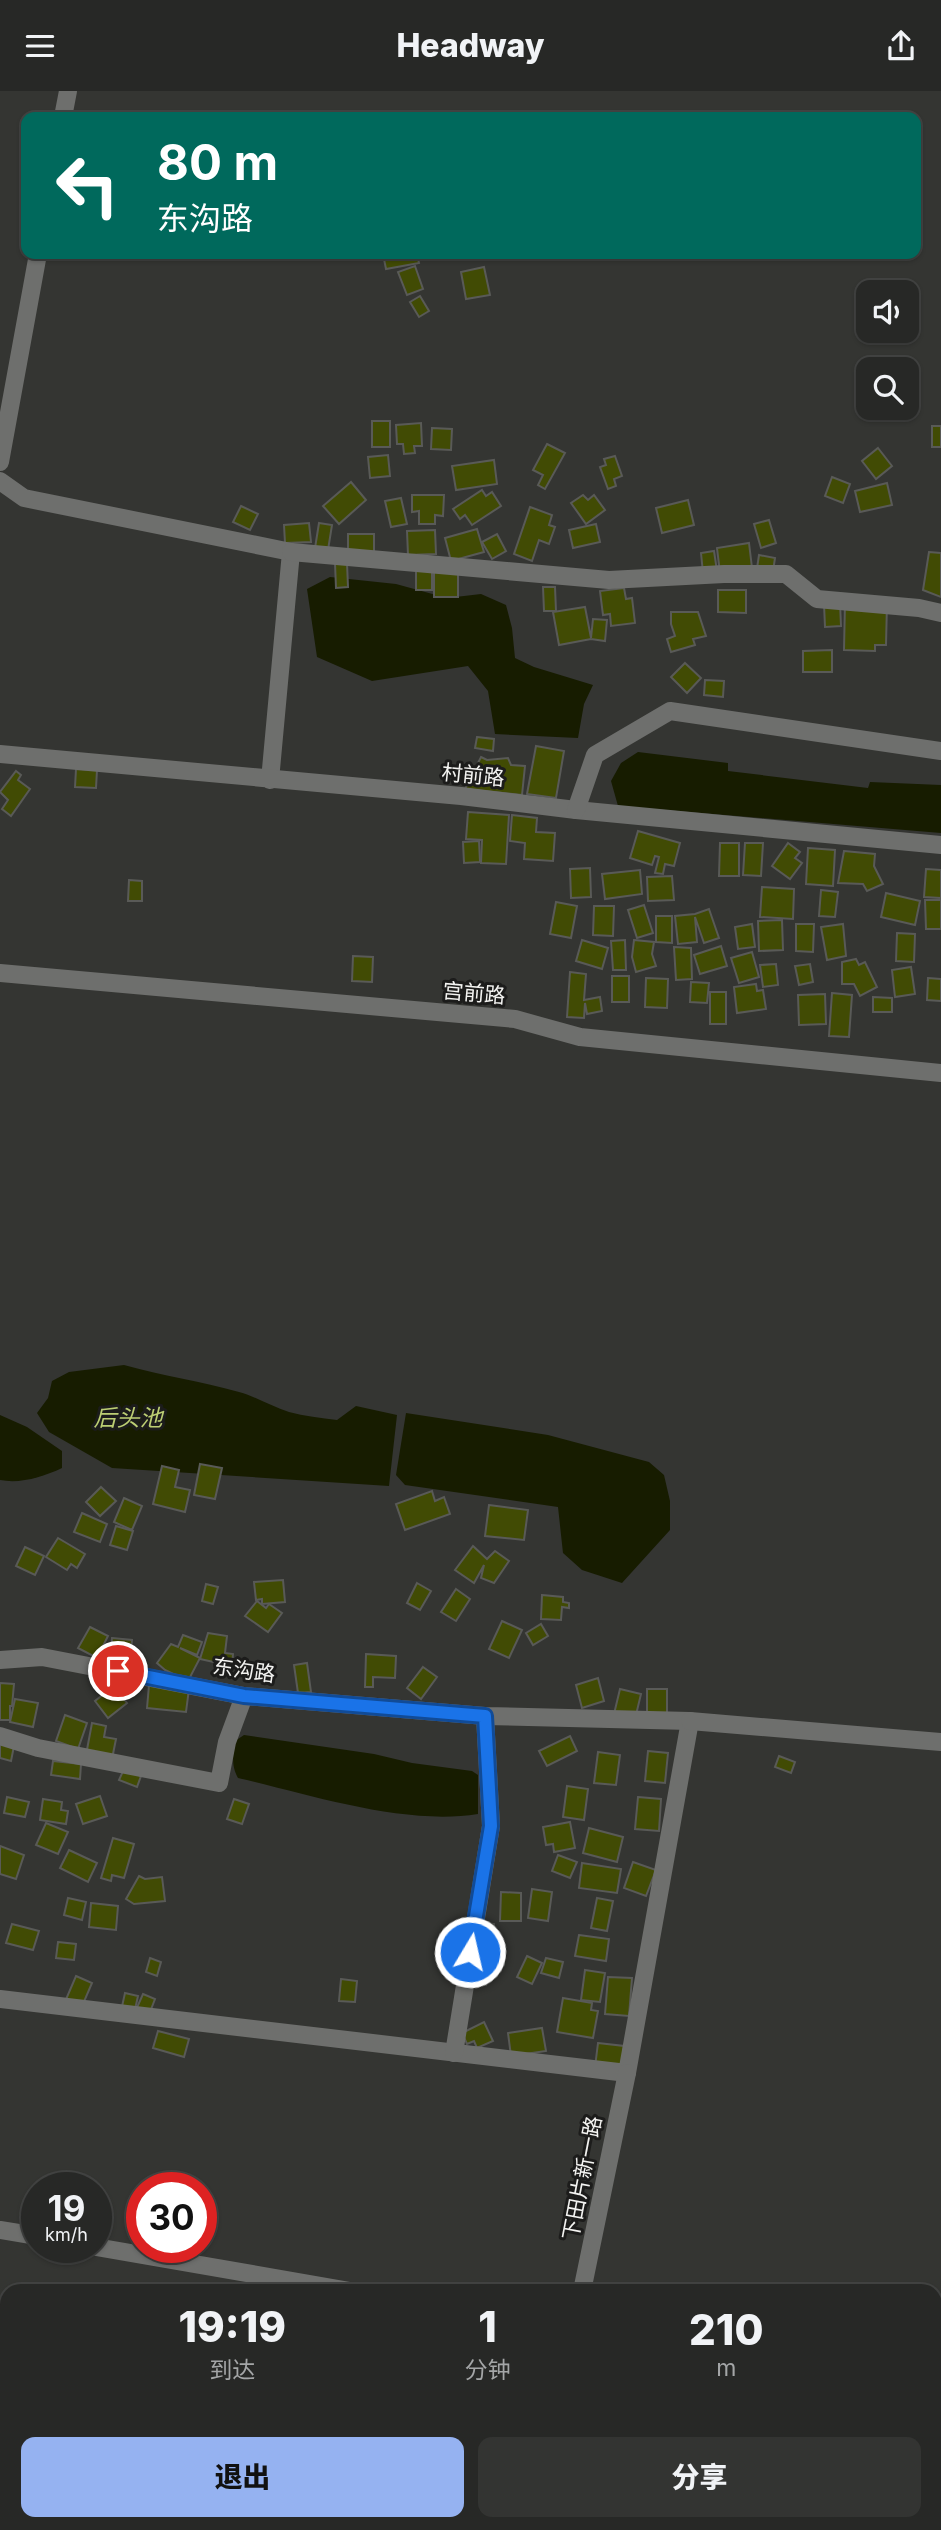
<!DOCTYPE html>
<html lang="zh">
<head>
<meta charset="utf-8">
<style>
  :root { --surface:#272826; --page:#333432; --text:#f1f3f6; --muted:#a4a6a7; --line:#434443; --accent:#95b2f1 }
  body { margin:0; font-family:Inter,"Noto Sans SC",sans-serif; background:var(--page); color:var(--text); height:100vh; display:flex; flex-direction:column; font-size:26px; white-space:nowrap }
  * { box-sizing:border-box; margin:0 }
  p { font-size:23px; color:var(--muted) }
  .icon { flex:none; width:38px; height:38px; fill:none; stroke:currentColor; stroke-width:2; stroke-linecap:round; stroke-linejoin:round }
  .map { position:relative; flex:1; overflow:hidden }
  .sheet { position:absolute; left:0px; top:2193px; width:942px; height:247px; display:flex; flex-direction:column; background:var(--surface); border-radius:21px 21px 0 0; box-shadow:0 2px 5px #0004,0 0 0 2px var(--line) }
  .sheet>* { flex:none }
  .guide { position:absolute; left:21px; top:21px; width:900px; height:147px; border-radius:14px; box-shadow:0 2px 5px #0004,0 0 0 2px var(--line); background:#00695c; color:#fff; overflow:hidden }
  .fabs { position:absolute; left:856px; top:189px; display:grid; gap:14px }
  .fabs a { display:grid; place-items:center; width:63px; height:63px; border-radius:14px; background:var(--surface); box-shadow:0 2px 5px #0004,0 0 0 2px var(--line); font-size:35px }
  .speed { position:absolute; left:21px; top:2081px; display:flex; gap:14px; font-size:35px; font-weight:700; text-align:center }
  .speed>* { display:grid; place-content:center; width:91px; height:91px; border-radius:50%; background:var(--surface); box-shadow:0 2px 5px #0004,0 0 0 2px var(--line); line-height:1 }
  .speed small { font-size:18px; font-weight:400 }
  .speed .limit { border:10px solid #d22; background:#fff; color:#111 }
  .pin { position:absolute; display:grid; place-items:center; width:60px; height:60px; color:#fff; margin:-30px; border:4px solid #fff; border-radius:50%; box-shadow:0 2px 7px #0007 }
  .me { position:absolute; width:77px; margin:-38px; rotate:9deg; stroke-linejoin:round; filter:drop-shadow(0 0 5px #0008) }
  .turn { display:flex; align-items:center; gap:24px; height:147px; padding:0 21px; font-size:32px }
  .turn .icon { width:91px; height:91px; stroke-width:2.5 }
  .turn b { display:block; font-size:49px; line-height:60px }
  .eta { display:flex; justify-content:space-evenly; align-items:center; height:119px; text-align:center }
  .eta b { font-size:42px; font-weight:800; line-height:49px }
  .cta { display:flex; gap:14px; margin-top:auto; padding:14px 21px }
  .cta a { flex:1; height:80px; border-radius:14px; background:var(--accent); color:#111; font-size:28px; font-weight:800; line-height:80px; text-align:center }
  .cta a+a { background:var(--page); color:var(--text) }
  header { display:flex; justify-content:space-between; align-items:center; height:91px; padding:0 21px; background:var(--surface); font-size:32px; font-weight:800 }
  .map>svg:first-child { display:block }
  .water { fill:#171c00 }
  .building { fill:#414b04; stroke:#595a57; stroke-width:2 }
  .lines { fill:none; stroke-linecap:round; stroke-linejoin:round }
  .minor { stroke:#6e6f6d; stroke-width:18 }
  .tertiary { stroke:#6e6f6d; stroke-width:18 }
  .route-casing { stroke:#114b97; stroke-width:18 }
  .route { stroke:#1a73e8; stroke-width:12 }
  .labels { text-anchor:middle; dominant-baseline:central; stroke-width:6; stroke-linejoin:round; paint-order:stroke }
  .street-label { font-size:21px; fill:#f3f3f1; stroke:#1c1c1b }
  .water-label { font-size:23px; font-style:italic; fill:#bcce73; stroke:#1c1c1b }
</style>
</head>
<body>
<header><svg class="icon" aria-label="menu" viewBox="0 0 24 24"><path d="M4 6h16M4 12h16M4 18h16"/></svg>Headway<svg class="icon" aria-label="share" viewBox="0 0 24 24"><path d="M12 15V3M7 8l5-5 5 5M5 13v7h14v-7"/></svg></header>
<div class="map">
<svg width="941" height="2439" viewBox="0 0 941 2439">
  <rect width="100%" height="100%" fill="#343532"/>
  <!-- water -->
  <g class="water">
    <polygon points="330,486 396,493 447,507 481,503 506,514 512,537 515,567 534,576 593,594 584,613 578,647 495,643 488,600 468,575 372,590 317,566 307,498"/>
    <polygon points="638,661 728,672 728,680 868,697 870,691 941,694 941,742 618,715 611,690 621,672"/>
    <path d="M 124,1274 C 162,1285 201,1290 239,1301 C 257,1306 272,1316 289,1321 C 304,1325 321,1327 337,1329 L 356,1315 L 397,1324 L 389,1395 L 112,1377 L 49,1341 L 37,1322 L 48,1307 L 52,1290 L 69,1281 Z"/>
    <polygon points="406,1322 548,1344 649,1371 664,1384 670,1410 670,1439 622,1492 582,1479 563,1462 558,1416 405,1394 396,1384"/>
    <path d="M 0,1324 L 27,1336 L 62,1360 L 62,1377 C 43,1386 20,1393 0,1389 Z"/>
    <path d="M 244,1644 L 374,1663 L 412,1672 L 472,1680 L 478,1684 L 478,1723 C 405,1735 311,1704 238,1687 C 231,1674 233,1665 235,1650 Z"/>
  </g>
  <!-- building -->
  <g class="building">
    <polygon points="383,163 417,163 419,172 386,178"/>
    <polygon points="415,175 423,198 407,204 398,181"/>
    <polygon points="484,176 490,204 466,208 461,181"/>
    <polygon points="420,205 429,220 419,226 410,211"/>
    <rect x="372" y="330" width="18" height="26"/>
    <polygon points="421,332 422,355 414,355 415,362 404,363 403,353 397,353 396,334"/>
    <rect x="932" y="335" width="9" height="21"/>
    <polygon points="432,337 452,338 451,359 431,358"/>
    <polygon points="547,353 565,362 545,398 538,394 543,384 533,379"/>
    <polygon points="878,357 892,375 876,388 862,370"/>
    <polygon points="388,364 390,385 370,387 368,366"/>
    <polygon points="615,365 622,385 614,388 616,395 608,398 600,376 606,374 604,368"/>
    <polygon points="494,369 497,393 456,399 452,375"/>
    <polygon points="832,386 850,393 843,412 825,405"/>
    <polygon points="351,391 366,409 339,433 323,415"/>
    <polygon points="887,392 892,414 860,421 855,400"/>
    <polygon points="482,399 486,405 492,401 501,415 472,434 465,424 460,428 453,418"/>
    <polygon points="412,404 444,404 443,425 435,424 435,433 419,433 419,420 412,421"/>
    <polygon points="583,404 588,409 594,404 605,419 586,433 571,412"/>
    <polygon points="401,407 407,433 391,436 385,410"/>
    <polygon points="688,409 694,434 662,442 656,417"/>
    <polygon points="241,415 258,423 250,439 233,431"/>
    <polygon points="530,416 552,424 549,434 555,436 549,453 539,449 532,470 514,463"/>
    <polygon points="769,429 776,452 761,457 754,433"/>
    <polygon points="309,432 311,451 285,452 284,434"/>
    <polygon points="319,432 332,434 328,459 315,457"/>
    <polygon points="596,433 600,451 573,457 569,439"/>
    <polygon points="477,438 484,461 451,470 445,447"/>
    <polygon points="435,439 436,463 408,464 407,440"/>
    <rect x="348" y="443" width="26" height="20"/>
    <polygon points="497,443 506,460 492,468 482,451"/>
    <polygon points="749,452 752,477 720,482 717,457"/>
    <polygon points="714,460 717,480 703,482 701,462"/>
    <polygon points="929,461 941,462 941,506 923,499"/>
    <polygon points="759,464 775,467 772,487 756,484"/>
    <polygon points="335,472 347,472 348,496 336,497"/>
    <rect x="416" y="480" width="16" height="19"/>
    <rect x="434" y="480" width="24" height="26"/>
    <polygon points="543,496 555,496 556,520 544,520"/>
    <polygon points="624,497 626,508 632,507 635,532 611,535 610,523 603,524 600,500"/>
    <polygon points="718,499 746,499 746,522 718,521"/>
    <polygon points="845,511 887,512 886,554 875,554 875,560 844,559"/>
    <polygon points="840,512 841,535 825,536 824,513"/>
    <polygon points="585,516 591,547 593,528 607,529 605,550 591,548 559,554 553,521"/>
    <polygon points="671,521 698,521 706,545 693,548 695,554 671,561 667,548 675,545 671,533"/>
    <polygon points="832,559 832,581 803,581 803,560"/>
    <polygon points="685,572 701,587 687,602 671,586"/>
    <polygon points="705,589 724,590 723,606 704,604"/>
    <polygon points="477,646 494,648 493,660 475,657"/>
    <polygon points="536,655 564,660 556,707 527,703"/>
    <polygon points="481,666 487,669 508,667 511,674 525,675 522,704 465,698"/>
    <polygon points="76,678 97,679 96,697 75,696"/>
    <polygon points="16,680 21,684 18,689 30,698 11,725 2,718 8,709 0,701"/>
    <polygon points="468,721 509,724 506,773 481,772 482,749 466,748"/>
    <polygon points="512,724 537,727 536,741 555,742 553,770 524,768 525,752 510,750"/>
    <polygon points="638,740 680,752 674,775 665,773 663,783 655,782 659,766 655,765 652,774 630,767"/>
    <polygon points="479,750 480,771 464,772 463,751"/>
    <polygon points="720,752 739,752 739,785 719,785"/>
    <polygon points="745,752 763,752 761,785 743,784"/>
    <polygon points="788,752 800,761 795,767 802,772 790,788 772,775"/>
    <polygon points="808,757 835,759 833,795 806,793"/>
    <polygon points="844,760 875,763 874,775 883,793 867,800 863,793 838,792"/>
    <polygon points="590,777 591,806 571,807 570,778"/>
    <polygon points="926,778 941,779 941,807 924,806"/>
    <polygon points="640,779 642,803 605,808 602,783"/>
    <polygon points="672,785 674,809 648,810 647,786"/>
    <polygon points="129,789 142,790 142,810 128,810"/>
    <polygon points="762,796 794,798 793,828 760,826"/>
    <polygon points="821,799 838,801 835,826 819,825"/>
    <polygon points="886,802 920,810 915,834 881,826"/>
    <polygon points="925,809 941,809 941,838 926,838"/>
    <polygon points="556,811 577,815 571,847 550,843"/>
    <polygon points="644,814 653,842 637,847 628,819"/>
    <polygon points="594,815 614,815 613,845 593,844"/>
    <polygon points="709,818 719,847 704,852 695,826 697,851 678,853 675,825 695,823"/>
    <polygon points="656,825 672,825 672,852 656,851"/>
    <polygon points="782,829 783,859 759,860 758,830"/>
    <polygon points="752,833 755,856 738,858 735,836"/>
    <polygon points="796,833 814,833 813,861 796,860"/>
    <polygon points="843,833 846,865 827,869 821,836"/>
    <polygon points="897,842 915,843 914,871 896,870"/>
    <polygon points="582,849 608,857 602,878 576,870"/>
    <polygon points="625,849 626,879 613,879 611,850"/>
    <polygon points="634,849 654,851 652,863 656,875 636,881 632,866"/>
    <polygon points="721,855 727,875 700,883 694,864"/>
    <polygon points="674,856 691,857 692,888 676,889"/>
    <polygon points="752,861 759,886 739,892 731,867"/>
    <polygon points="353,865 373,866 372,891 352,890"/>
    <polygon points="856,868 859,874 865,871 877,896 860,905 854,893 842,893 842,871"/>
    <polygon points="776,873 778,894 763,896 760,874"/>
    <polygon points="810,873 813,891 799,894 795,875"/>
    <polygon points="911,876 915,903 895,906 892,879"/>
    <polygon points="570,881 586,883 584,909 600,906 602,920 587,923 585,912 584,927 567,926"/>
    <rect x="612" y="885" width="17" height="26"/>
    <polygon points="646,887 668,888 667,917 645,916"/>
    <polygon points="928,887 941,888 941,910 927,909"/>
    <polygon points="691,891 709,892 707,912 690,911"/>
    <polygon points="756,893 757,900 763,899 766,918 737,922 734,896"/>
    <rect x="710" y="901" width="16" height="32"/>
    <polygon points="832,902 852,904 849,946 829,945"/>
    <polygon points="825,903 826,933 799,934 798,904"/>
    <polygon points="873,906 892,907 892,921 873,921"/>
    <polygon points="200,1373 222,1377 215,1408 194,1404"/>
    <polygon points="162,1375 179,1379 175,1396 190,1399 185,1421 153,1413"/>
    <polygon points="101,1396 116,1410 100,1425 86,1411"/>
    <polygon points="432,1400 435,1410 444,1406 450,1423 405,1439 396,1413"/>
    <polygon points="124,1407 142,1415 132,1439 114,1431"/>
    <polygon points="489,1414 528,1419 524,1449 485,1445"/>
    <polygon points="82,1422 107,1433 100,1451 74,1441"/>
    <polygon points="116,1435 133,1440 127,1459 110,1454"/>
    <polygon points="58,1447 85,1463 77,1477 71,1473 67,1479 46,1466"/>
    <polygon points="473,1455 487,1468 495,1460 509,1470 494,1492 481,1487 484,1474 474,1492 455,1479"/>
    <polygon points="25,1456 44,1465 35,1484 16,1475"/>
    <polygon points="283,1489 285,1511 262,1513 262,1508 256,1509 254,1491"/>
    <polygon points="417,1492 431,1500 420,1519 407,1512"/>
    <polygon points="206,1493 218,1496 213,1513 202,1510"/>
    <polygon points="456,1498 470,1508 456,1530 441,1521"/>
    <polygon points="542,1504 563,1506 563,1511 569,1512 569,1517 562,1516 561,1529 541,1528"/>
    <polygon points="257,1510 266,1517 269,1513 282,1522 268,1541 245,1525"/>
    <polygon points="502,1530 522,1539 509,1567 489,1558"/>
    <polygon points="541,1533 548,1545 533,1554 526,1542"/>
    <polygon points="90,1536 108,1545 97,1567 78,1557"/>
    <polygon points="208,1542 227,1545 225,1562 233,1563 232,1575 200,1568"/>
    <polygon points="183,1544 202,1551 197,1564 180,1557 200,1567 188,1590 165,1579 157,1572 171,1553 178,1556"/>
    <polygon points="112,1547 132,1549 130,1574 110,1572"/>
    <polygon points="366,1563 396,1565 395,1587 373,1586 373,1596 365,1596"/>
    <polygon points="307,1572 311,1601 298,1602 294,1574"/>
    <polygon points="423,1576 437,1586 421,1608 407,1597"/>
    <polygon points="598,1587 604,1610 582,1617 576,1594"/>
    <polygon points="0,1592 14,1593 12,1615 10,1615 10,1629 0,1629"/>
    <polygon points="149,1594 189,1598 186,1621 147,1617"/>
    <polygon points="114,1595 127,1612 108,1627 95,1610"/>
    <polygon points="620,1598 641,1603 635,1628 614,1623"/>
    <rect x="647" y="1598" width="20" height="28"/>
    <polygon points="15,1608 38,1612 33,1636 10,1631"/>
    <polygon points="65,1624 87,1632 78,1658 56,1650"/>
    <polygon points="92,1632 106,1635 104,1646 116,1648 112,1668 86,1664"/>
    <polygon points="570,1645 577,1660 547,1675 539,1660"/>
    <polygon points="0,1652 14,1655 11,1670 0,1667"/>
    <polygon points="648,1660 668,1662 665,1692 645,1690"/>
    <polygon points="598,1661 620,1664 616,1694 594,1692"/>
    <polygon points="779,1665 795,1671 791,1682 775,1676"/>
    <polygon points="53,1670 81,1673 80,1688 51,1684"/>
    <polygon points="124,1678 141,1685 137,1696 119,1689"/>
    <polygon points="567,1695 588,1698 584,1729 563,1726"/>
    <polygon points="100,1705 107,1725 83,1733 76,1713"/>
    <polygon points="7,1706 29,1711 25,1726 4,1722"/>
    <polygon points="638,1706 661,1708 659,1740 635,1738"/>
    <polygon points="43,1708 62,1711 61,1719 68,1720 66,1733 40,1729"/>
    <polygon points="234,1708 249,1713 242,1733 227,1728"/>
    <polygon points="570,1731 575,1757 554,1761 553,1753 546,1754 543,1736"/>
    <polygon points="46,1732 68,1741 58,1763 36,1754"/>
    <polygon points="589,1737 623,1746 617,1771 583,1762"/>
    <polygon points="113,1747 134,1753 124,1787 112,1784 111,1790 101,1787"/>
    <polygon points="0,1755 24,1764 16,1788 0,1783"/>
    <polygon points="69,1759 97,1772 88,1791 60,1777"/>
    <polygon points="558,1764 577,1771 570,1787 552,1780"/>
    <polygon points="633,1771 656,1779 646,1805 624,1797"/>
    <polygon points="582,1772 621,1778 617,1802 579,1797"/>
    <polygon points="139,1785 145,1788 162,1786 165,1810 134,1813 126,1808"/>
    <polygon points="532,1798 552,1801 548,1830 528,1827"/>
    <polygon points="501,1801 521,1802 521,1830 500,1830"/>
    <polygon points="68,1807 86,1811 82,1829 64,1824"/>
    <polygon points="597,1807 613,1810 607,1840 591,1837"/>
    <polygon points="91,1812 118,1815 116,1839 89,1836"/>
    <polygon points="473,1830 494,1833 490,1862 469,1860"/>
    <polygon points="12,1833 39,1840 33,1859 6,1852"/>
    <polygon points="579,1844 609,1848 606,1870 575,1865"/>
    <polygon points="58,1851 76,1853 74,1869 56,1867"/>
    <polygon points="527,1865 542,1872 532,1893 517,1886"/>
    <polygon points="479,1866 496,1876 486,1894 469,1885"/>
    <polygon points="150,1867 161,1871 157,1885 146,1881"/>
    <polygon points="546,1867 563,1871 559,1887 541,1882"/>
    <polygon points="585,1879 605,1882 600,1911 581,1909"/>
    <polygon points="76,1885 92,1892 80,1920 64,1913"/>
    <polygon points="608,1886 632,1887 629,1925 605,1923"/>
    <polygon points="341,1888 357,1890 355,1911 339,1910"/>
    <polygon points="125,1902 138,1905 134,1923 121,1920"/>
    <polygon points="143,1903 155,1908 148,1926 135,1921"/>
    <polygon points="563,1907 592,1912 591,1919 598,1920 593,1947 557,1941"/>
    <polygon points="484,1931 493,1950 477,1957 474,1950 467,1953 462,1942"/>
    <polygon points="542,1937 546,1960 511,1965 508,1942"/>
    <polygon points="158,1940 189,1948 184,1966 153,1957"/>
    <polygon points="598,1952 624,1955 621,1979 595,1976"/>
  </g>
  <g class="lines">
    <!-- minor -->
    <g class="minor">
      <polyline points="63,26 68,0"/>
      <polyline points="0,371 38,163"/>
      <polyline points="0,390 24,407 291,461 270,689"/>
      <polyline points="291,461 609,489 724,483 786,483 817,508 919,517 941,522"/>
      <polyline points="0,663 461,705 576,719 941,754"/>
      <polyline points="576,719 595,664 670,620 941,660"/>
      <polyline points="0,1569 42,1566 244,1605 485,1625 690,1630 627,1982 0,1908"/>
      <polyline points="690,1630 941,1651"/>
      <polyline points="0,1645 38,1657 219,1692 227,1651 244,1605"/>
      <polyline points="454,1962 491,1735 485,1625"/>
      <polyline points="0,2139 37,2145"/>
      <polyline points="96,2156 350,2200"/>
      <polyline points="582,2200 627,1982"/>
    </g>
    <!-- tertiary -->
    <polyline class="tertiary" points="0,882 515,928 580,946 941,982"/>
  </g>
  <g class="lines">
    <!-- route casing -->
    <g class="route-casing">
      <polyline id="route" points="118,1580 244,1605 485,1625 491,1735 470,1861"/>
    </g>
    <!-- route -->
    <use href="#route" class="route"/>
  </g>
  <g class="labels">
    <!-- street labels -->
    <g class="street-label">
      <text transform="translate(473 684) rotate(6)">村前路</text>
      <text transform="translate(474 902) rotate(5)">宫前路</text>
      <text transform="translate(244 1579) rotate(8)">东沟路</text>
      <text transform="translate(582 2087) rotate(-79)">下田片新一路</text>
    </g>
    <!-- water labels -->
    <g class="water-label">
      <text x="128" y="1327">后头池</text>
    </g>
  </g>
</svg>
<div class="fabs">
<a><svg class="icon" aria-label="sound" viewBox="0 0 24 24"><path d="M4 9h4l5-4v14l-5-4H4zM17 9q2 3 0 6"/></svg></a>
<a><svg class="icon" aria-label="search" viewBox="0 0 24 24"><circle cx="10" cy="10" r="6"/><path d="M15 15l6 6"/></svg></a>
</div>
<div class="speed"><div>19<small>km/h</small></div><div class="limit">30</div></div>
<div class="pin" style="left:118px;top:1580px;background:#d93025"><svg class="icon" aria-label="arrive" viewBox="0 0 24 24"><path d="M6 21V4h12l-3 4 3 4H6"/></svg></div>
<svg class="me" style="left:470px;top:1861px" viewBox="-20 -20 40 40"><circle r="17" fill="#1a73e8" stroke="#fff" stroke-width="3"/><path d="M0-11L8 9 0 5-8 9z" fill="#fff"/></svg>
<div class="guide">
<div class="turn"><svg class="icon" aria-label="left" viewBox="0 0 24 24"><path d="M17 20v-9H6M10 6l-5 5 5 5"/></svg><div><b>80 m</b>东沟路</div></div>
</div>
<section class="sheet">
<div class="eta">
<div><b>19:19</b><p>到达</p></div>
<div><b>1</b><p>分钟</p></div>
<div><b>210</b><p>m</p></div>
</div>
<div class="cta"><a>退出</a><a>分享</a></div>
</section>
</div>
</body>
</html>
